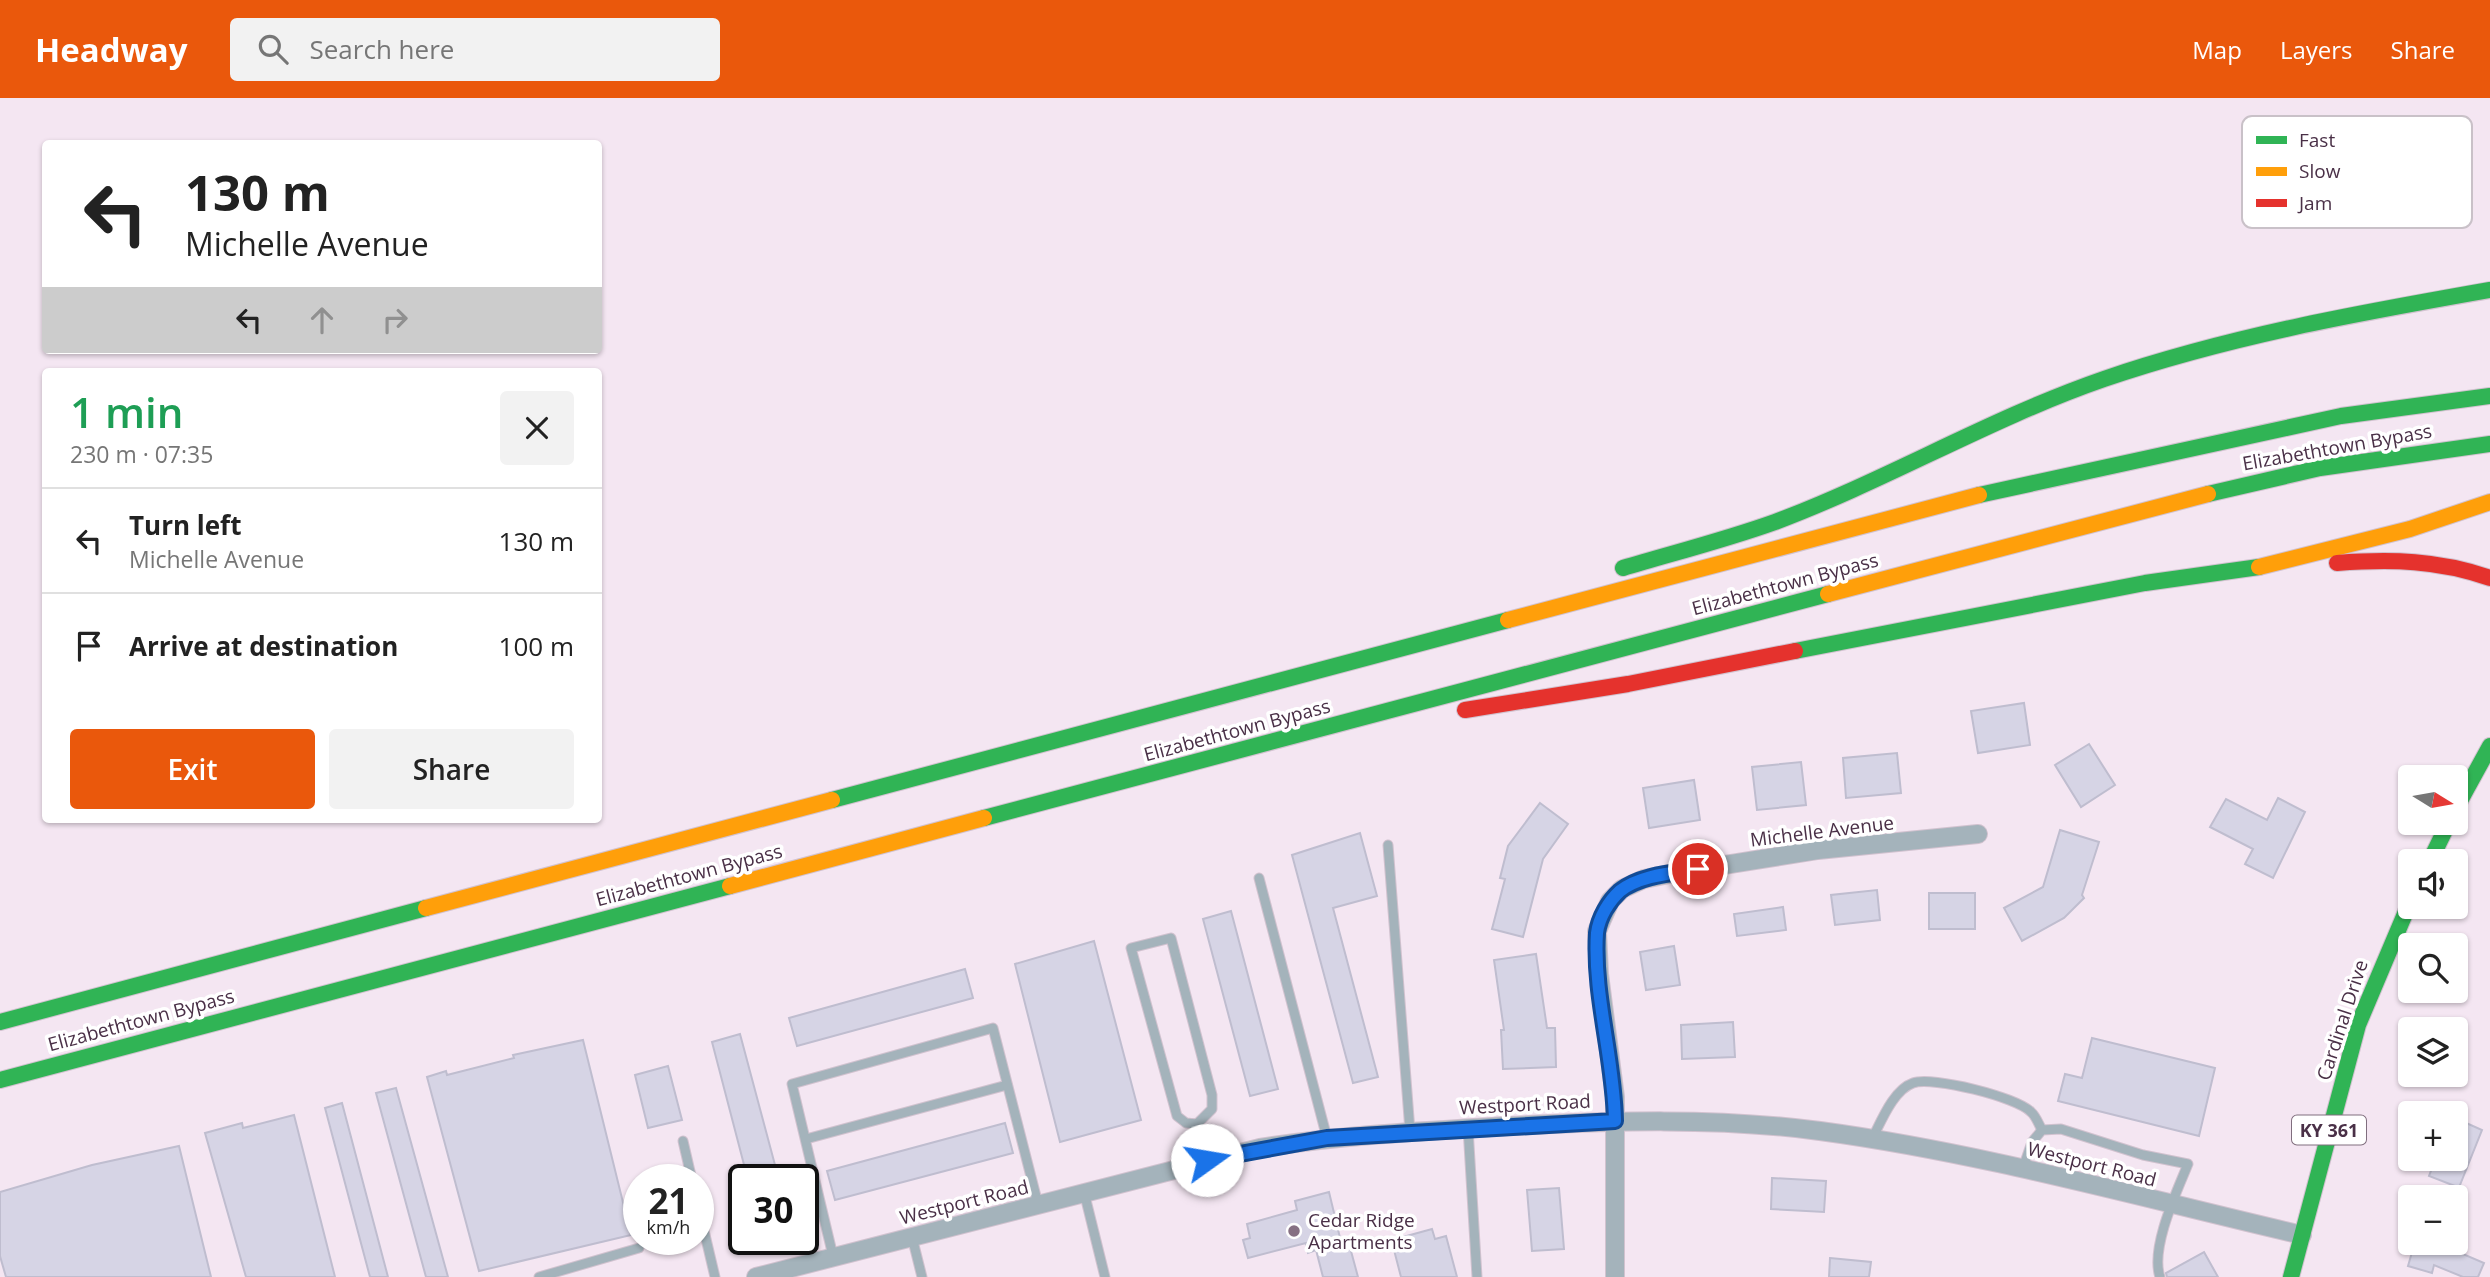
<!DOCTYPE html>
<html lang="en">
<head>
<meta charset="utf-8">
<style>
  :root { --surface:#fff; --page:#f2f2f2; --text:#222; --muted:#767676; --line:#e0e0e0; --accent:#ea580c }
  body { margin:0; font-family:"Open Sans",sans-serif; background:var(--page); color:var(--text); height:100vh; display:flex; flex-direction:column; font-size:26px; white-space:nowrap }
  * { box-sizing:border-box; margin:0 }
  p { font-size:23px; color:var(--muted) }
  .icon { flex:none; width:38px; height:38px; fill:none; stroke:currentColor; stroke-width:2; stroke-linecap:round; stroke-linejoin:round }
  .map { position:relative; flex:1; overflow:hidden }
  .panel { position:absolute; left:42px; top:270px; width:560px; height:455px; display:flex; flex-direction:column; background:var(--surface); border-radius:7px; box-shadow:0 2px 5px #0004 }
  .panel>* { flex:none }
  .hud { position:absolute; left:42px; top:42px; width:560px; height:214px; border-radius:7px; box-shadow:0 2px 5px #0004; background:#fff; color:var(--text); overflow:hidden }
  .needle { width:46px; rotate:101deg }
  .controls { position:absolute; left:2398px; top:667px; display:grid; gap:14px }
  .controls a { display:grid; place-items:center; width:70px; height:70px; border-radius:7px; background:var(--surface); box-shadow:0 2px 5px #0004; font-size:35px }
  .speed { position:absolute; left:623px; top:1066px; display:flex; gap:14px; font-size:35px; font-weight:700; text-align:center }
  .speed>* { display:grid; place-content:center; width:91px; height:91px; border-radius:50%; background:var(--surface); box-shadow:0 2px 5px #0004; line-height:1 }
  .speed small { font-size:18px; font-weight:400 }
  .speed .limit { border:4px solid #111; border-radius:10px; background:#fff; color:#111 }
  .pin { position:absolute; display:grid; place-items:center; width:60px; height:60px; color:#fff; margin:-30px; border:4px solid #fff; border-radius:50%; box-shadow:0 2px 7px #0007 }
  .me { position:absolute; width:77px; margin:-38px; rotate:77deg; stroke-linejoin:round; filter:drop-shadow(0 0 5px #0008) }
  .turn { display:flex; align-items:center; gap:24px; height:147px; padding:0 28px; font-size:32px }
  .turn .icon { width:91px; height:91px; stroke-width:2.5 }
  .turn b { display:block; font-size:49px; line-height:60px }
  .lanes { display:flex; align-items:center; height:66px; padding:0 28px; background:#0003; justify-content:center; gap:35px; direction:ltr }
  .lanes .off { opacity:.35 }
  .round { display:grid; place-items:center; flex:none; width:74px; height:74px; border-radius:7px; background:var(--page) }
  .overview { display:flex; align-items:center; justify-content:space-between; height:119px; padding:0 28px }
  h1 { font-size:42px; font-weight:600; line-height:52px; color:#1e9e55 }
  .action { display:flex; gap:14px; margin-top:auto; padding:14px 28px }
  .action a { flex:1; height:80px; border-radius:7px; background:var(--accent); color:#fff; font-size:28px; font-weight:600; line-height:80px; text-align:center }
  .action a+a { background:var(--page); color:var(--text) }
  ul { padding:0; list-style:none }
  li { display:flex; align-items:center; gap:21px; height:105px; padding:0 28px; border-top:2px solid var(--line) }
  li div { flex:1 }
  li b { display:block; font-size:26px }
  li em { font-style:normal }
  header { display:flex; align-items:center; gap:42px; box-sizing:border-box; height:98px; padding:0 35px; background:var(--accent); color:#fff }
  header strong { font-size:33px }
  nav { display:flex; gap:38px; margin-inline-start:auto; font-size:24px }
  .search { width:490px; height:63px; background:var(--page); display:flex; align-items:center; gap:18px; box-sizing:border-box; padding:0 24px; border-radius:7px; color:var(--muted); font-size:26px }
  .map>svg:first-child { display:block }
  .building { fill:#d6d4e5; stroke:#bfbdcf; stroke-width:2 }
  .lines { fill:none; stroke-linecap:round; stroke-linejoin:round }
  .lane-casing { stroke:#d1c2cf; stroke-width:11 }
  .street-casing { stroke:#d1c2cf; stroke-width:20 }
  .fast-casing { stroke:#d1c2cf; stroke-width:18 }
  .slow-casing { stroke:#d1c2cf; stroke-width:18 }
  .jam-casing { stroke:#d1c2cf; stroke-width:18 }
  .lane { stroke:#a4b3bb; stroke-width:9 }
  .street { stroke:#a4b3bb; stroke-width:18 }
  .fast { stroke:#30b455; stroke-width:16 }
  .slow { stroke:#ff9f0a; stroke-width:16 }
  .jam { stroke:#e5322d; stroke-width:16 }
  .route-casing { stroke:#114b97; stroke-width:18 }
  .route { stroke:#1a73e8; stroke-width:12 }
  .poi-dot { fill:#867083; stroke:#fff; stroke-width:2.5 }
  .labels { text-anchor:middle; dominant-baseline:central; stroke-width:7; stroke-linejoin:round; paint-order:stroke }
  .shield { fill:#fff; stroke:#806e7e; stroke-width:2 }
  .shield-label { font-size:18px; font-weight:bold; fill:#4a3047 }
  .street-label { font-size:19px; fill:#4a3047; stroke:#fff }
  .poi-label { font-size:19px; fill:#4a3047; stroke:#fff; text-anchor:start }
  .key { fill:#fff; stroke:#c9c1c8; stroke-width:2 }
  .key-label { font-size:19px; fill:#4a3047 }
</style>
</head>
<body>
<header>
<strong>Headway</strong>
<div class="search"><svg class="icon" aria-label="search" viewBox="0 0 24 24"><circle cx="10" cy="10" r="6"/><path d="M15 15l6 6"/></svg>Search here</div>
<nav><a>Map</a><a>Layers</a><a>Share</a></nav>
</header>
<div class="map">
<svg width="2490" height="1179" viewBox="0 0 2490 1179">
  <rect width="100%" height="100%" fill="#f4e6f2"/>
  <!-- building -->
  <g class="building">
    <polygon points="2024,605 2030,647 1978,655 1971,613"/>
    <polygon points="2089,646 2115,687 2081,709 2055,667"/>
    <polygon points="1897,655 1901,695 1846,700 1843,660"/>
    <polygon points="1801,664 1806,707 1757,712 1752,669"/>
    <polygon points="1694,682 1700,722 1649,730 1643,690"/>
    <polygon points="2278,700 2305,714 2273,780 2245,766 2253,751 2210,729 2226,701 2267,722"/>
    <polygon points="1540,705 1568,726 1543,761 1523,839 1492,831 1505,781 1500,780 1508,748"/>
    <polygon points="2060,732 2099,744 2082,797 2084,800 2064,820 2022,843 2004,810 2043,789"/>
    <polygon points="1360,735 1377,798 1333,810 1378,979 1353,985 1292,757"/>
    <polygon points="1877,792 1880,822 1835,827 1831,797"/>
    <rect x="1929" y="795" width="46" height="36"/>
    <polygon points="1783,809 1786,832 1737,838 1734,816"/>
    <polygon points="1231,813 1278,991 1250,998 1203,821"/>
    <polygon points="1094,843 1141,1022 1060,1044 1015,866"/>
    <polygon points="1674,848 1680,887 1646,892 1640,854"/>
    <polygon points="1536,856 1547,930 1555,930 1556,969 1503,971 1501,932 1504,932 1494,862"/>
    <polygon points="965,871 973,900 797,948 789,920"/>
    <polygon points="1733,924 1735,959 1682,961 1681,927"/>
    <polygon points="740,936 779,1082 748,1082 712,944"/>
    <polygon points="2092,940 2215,970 2199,1038 2058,1003 2065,976 2082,980"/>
    <polygon points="583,942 631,1137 479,1173 427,979 446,973 447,977 514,960 513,957"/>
    <polygon points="668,968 682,1022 648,1030 635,977"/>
    <polygon points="396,990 448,1179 426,1179 376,995"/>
    <polygon points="342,1005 388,1179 370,1179 325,1010"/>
    <polygon points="294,1017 335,1179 246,1179 205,1035 242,1025 243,1030"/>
    <polygon points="2455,1020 2482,1032 2456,1097 2455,1088 2429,1078 2436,1060 2455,1060"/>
    <polygon points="1005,1025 1013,1055 835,1102 827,1073"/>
    <polygon points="179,1048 211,1179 6,1179 0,1158 0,1094 92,1067"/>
    <polygon points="1772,1080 1826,1083 1824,1114 1771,1111"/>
    <polygon points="1559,1090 1564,1151 1532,1153 1527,1092"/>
    <polygon points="1329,1094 1341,1144 1348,1142 1358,1179 1323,1179 1316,1152 1308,1155 1306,1145 1248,1160 1243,1142 1250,1140 1247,1126 1297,1112 1295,1103"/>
    <polygon points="1432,1131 1435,1141 1446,1138 1457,1179 1401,1179 1394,1152 1406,1148 1403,1139"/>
    <polygon points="2415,1144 2435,1144 2484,1165 2478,1179 2463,1179 2434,1167 2432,1175 2408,1168"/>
    <polygon points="2204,1154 2218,1179 2167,1179 2166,1175"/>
    <polygon points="1830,1160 1871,1164 1869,1179 1829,1179"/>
  </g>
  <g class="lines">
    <!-- lane casing -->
    <g class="lane-casing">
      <g id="lane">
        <polyline points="1388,747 1410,1033"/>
        <polyline points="1259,780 1327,1040"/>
        <polyline points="1197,1026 1212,1011 1212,997 1171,840 1131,850 1177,1018 1186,1025 1197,1026 1207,1062"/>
        <polyline points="1468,1030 1477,1179"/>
        <polyline points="806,1041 1007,987"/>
        <path d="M 1872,1041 C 1881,1024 1893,992 1913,985 C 1932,978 2017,999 2031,1014 C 2036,1018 2039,1027 2042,1032"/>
        <polyline points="683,1043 692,1082"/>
        <path d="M 2023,1070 L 2032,1044 L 2042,1032 L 2061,1031 L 2143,1057 L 2188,1066 C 2177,1093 2150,1150 2160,1179"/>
        <polyline points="1084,1094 1105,1179"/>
        <polyline points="698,1107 715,1179"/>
        <polyline points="912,1139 922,1179"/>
        <polyline points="833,1158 792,986 993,930 1038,1106"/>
        <polyline points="539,1179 639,1150"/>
      </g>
    </g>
    <!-- street casing -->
    <g class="street-casing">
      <g id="street">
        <path d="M 756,1179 L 1260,1050 C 1342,1037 1425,1033 1508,1028 C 1612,1023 1716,1019 1820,1033 C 1983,1055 2142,1100 2302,1137"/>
        <polyline points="1615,1179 1615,999 1599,876 1597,833 1610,803 1622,791 1644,781 1674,775 1818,752 1978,736"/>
      </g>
    </g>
    <!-- fast casing -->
    <g class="fast-casing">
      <g id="fast">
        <polyline points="2208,396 2320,370 2490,346"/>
        <polyline points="1979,397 2341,318 2490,298"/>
        <path d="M 1623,470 C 1673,455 1725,442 1775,424 C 1887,382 1991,320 2104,281 C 2230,238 2359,215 2490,192"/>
        <polyline points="1795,553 2145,485 2259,469"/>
        <polyline points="832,702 1508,522"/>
        <polyline points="2455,712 2490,648"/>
        <polyline points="984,720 1828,496"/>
        <polyline points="2430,763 2449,724"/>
        <polyline points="0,924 426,810"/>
        <polyline points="0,982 730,788"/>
        <polyline points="2291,1179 2358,927 2410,804"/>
      </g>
    </g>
    <!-- slow casing -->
    <g class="slow-casing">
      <g id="slow">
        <polyline points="2259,469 2410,431 2490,404"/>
        <polyline points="1828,496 2208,396"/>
        <polyline points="1508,522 1979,397"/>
        <polyline points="730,788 984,720"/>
        <polyline points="426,810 832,702"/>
      </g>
    </g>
    <!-- jam casing -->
    <g class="jam-casing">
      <g id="jam">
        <path d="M 2337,465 C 2391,461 2439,462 2490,480"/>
        <polyline points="1465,612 1628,586 1795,553"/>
      </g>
    </g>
    <!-- lane -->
    <use href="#lane" class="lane"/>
    <!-- street -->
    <use href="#street" class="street"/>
    <!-- fast -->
    <use href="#fast" class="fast"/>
    <!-- slow -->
    <use href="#slow" class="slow"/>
    <!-- jam -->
    <use href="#jam" class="jam"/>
  </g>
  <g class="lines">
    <!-- route casing -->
    <g class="route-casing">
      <path id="route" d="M 1207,1062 L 1327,1040 L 1615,1023 C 1614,960 1593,897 1597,835 C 1599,819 1609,803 1620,793 C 1640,777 1674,775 1698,771"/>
    </g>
    <!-- route -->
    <use href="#route" class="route"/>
  </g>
  <!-- markers -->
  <circle class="poi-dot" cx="1294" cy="1133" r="7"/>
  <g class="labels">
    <!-- shield labels -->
    <rect class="shield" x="2292" y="1017.5" width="74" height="29" rx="5"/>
    <g class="shield-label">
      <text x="2329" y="1032">KY 361</text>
    </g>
    <!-- street labels -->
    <g class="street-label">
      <text transform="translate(2337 349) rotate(-10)">Elizabethtown Bypass</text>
      <text transform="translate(1785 486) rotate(-15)">Elizabethtown Bypass</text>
      <text transform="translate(1237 632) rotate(-15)">Elizabethtown Bypass</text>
      <text transform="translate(1822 733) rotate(-7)">Michelle Avenue</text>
      <text transform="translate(689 777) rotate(-15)">Elizabethtown Bypass</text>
      <text transform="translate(141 922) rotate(-15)">Elizabethtown Bypass</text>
      <text transform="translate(2342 922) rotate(-72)">Cardinal Drive</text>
      <text transform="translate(1525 1006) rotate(-3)">Westport Road</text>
      <text transform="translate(2092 1066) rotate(14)">Westport Road</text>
      <text transform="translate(964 1104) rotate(-14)">Westport Road</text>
    </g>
    <!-- poi labels -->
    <g class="poi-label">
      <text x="1308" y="1122">Cedar Ridge<tspan x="1308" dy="22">Apartments</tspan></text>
    </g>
  </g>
  <!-- legend -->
  <rect x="2242" y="18" width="230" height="112" rx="10" class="key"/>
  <rect x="2256" y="38" width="31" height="8" fill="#30b455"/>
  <rect x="2256" y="69" width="31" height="9" fill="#ff9f0a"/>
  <rect x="2256" y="101" width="31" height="8" fill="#e5322d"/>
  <g class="key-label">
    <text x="2299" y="49">Fast</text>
    <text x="2299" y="80">Slow</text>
    <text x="2299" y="112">Jam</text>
  </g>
</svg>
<div class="controls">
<a><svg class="needle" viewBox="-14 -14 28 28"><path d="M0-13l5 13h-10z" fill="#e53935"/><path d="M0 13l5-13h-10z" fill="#767676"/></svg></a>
<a><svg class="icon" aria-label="sound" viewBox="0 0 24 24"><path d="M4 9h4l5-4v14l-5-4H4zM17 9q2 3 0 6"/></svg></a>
<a><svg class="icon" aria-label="search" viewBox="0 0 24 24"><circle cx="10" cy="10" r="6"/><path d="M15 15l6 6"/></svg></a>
<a><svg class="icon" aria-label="layers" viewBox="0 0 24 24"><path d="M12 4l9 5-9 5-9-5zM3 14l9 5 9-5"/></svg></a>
<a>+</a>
<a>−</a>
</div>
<div class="speed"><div>21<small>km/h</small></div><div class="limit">30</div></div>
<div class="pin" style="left:1698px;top:771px;background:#d93025"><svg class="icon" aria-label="arrive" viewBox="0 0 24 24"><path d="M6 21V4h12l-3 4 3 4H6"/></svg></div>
<svg class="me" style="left:1207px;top:1062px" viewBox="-20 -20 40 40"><circle r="19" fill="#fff"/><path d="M0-13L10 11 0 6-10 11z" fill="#1a73e8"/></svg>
<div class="hud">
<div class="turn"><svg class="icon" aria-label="left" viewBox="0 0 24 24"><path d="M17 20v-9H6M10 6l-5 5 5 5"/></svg><div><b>130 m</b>Michelle Avenue</div></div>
<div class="lanes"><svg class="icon" aria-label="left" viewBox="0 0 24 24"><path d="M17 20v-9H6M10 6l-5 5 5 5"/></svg><svg class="icon off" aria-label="ahead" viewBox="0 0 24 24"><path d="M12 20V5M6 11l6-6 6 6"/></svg><svg class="icon off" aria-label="right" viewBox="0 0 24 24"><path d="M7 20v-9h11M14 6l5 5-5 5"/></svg></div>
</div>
<section class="panel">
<div class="overview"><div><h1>1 min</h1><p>230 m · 07:35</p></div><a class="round"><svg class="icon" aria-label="close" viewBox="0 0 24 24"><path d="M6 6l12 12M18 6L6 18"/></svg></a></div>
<ul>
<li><svg class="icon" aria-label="left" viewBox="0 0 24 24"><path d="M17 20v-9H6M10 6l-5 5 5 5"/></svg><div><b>Turn left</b><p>Michelle Avenue</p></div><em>130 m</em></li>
<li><svg class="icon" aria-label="arrive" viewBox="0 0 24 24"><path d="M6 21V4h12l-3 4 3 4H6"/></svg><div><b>Arrive at destination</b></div><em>100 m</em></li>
</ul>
<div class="action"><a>Exit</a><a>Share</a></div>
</section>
</div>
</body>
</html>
